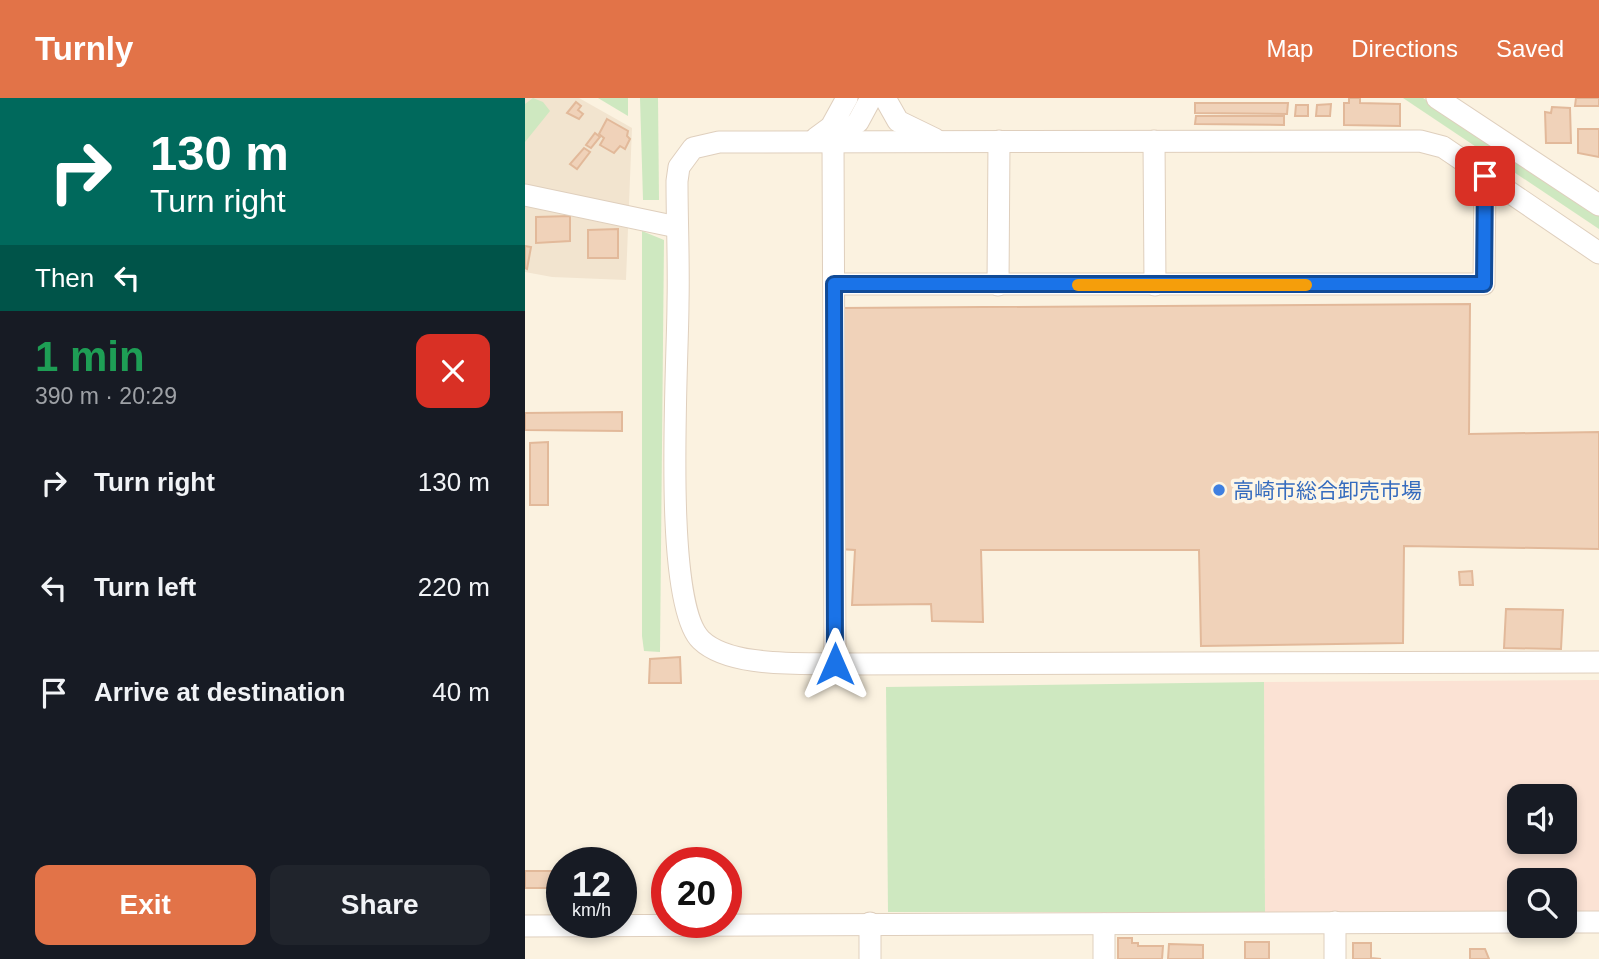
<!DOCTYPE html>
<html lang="en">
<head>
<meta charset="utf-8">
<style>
  :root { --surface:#171b24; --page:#20242c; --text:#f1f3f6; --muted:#9ea1a6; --accent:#e27348 }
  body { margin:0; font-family:Helvetica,"Noto Sans JP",sans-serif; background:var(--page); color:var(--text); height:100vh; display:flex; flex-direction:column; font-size:26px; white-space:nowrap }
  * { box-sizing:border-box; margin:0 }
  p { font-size:23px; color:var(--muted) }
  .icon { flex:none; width:38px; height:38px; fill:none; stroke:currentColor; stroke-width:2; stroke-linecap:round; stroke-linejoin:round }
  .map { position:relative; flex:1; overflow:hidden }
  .panel { display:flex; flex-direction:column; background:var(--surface); width:525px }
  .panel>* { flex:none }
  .guide { background:#00695c; color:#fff; overflow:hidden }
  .tools { position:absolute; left:982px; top:686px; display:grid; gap:14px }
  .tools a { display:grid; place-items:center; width:70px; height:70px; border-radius:14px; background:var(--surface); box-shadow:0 4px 10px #0003; font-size:35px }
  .speed { position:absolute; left:21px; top:749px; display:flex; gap:14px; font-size:35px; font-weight:700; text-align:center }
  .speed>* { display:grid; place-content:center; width:91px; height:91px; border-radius:50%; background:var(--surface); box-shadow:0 4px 10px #0003; line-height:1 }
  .speed small { font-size:18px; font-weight:400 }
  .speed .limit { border:10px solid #d22; background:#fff; color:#111 }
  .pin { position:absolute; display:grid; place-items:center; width:60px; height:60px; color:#fff; margin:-30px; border-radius:14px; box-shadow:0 4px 10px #0006 }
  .me { position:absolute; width:77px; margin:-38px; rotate:0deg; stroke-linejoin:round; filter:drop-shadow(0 0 5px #0008) }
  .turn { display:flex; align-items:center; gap:24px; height:147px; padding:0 35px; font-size:32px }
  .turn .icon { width:91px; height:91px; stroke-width:2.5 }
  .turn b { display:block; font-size:49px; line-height:60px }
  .then { display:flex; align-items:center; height:66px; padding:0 35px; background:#0003; gap:14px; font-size:26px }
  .round { display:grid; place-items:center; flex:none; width:74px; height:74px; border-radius:14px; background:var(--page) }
  .head { display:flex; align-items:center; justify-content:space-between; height:119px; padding:0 35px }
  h1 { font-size:42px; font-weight:800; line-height:52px; color:#1e9e55 }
  .primary-button { display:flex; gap:14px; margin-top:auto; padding:14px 35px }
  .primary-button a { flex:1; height:80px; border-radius:14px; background:var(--accent); color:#fff; font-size:28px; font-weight:800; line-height:80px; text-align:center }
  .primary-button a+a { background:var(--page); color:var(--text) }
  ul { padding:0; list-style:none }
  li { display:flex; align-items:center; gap:21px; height:105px; padding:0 35px }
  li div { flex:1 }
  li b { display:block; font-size:26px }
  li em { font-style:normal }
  header { display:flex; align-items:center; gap:42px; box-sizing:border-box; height:98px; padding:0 35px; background:var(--accent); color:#fff }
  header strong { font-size:33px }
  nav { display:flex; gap:38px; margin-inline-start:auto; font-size:24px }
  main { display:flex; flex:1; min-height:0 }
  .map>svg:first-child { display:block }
  .residential { fill:#f2e4cf }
  .commercial { fill:#fbe2d4; fill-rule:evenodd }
  .green { fill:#cee8c0 }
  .building { fill:#f0d2b9; stroke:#e2b99a; stroke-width:2 }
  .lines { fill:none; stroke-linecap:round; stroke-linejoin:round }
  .minor-casing { stroke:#dfcfbd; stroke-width:23 }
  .minor { stroke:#fff; stroke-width:21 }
  .route-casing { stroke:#114b97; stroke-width:18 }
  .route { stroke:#1a73e8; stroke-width:12 }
  .slow { stroke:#f59e0b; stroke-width:12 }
  .shop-dot { fill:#3f7fe0; stroke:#fef6e6; stroke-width:2.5 }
  .labels { text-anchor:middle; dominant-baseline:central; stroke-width:7; stroke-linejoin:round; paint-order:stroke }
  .shop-label { font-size:21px; fill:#366cbe; stroke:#fef6e6; text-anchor:start }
</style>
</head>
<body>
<header>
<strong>Turnly</strong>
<nav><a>Map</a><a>Directions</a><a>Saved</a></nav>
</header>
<main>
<section class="panel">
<div class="guide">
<div class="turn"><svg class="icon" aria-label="right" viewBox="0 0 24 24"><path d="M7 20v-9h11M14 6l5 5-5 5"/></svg><div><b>130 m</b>Turn right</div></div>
<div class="then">Then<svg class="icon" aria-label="left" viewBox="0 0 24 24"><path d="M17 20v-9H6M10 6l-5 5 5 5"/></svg></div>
</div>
<div class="head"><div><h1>1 min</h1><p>390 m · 20:29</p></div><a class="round" style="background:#d93025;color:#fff"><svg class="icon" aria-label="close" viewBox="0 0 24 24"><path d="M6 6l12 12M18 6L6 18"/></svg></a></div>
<ul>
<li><svg class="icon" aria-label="right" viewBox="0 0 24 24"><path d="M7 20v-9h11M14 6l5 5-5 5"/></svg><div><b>Turn right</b></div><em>130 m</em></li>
<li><svg class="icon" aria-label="left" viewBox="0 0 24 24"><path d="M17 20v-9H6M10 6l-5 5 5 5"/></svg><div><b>Turn left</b></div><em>220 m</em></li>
<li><svg class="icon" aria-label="arrive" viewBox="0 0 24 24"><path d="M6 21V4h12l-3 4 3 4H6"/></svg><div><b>Arrive at destination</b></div><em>40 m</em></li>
</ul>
<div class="primary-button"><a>Exit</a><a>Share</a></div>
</section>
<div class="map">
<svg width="1074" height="861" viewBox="0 0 1074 861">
  <rect width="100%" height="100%" fill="#fbf2e0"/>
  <!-- residential -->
  <polygon class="residential" points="0,0 54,0 107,30 101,182 27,179 0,174"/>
  <!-- commercial -->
  <path class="commercial" d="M 1074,582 L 1074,813 L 1040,813 L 1040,782 L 994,782 L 994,813 L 740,814 L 739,584 ZM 994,698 L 1040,698 L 1040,744 L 994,744 Z"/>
  <!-- green -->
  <g class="green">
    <polygon points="8,0 18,4 25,13 0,44 0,6"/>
    <polygon points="73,0 103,0 103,18"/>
    <polygon points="115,0 133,0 134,102 118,102"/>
    <polygon points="878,0 898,0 1074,115 1074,131"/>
    <polygon points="117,133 139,142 135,554 119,553 117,538"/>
    <polygon points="739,584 740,814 363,814 361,589"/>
  </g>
  <!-- building -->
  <g class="building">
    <polygon points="824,0 835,0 835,5 875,6 875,28 819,27 819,5 824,5"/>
    <polygon points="1051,0 1074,0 1074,8 1050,8"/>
    <polygon points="51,4 56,8 53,12 58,16 54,21 42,15"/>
    <polygon points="670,5 763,5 762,16 670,15"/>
    <polygon points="806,6 805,18 791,18 792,7"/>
    <polygon points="771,7 783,7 783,18 770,18"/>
    <polygon points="1027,9 1045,10 1046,45 1021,45 1020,14 1026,15"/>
    <polygon points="671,18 759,18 759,27 670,26"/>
    <polygon points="82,21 103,33 102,38 105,41 100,51 95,48 89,55 75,47 79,40 74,36"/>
    <polygon points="1053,31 1074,31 1074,59 1053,55"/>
    <polygon points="70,35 75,39 66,50 61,47"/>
    <polygon points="59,50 65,54 52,71 45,66"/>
    <polygon points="45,118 45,143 11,145 11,119"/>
    <polygon points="93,131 93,160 63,160 63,132"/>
    <polygon points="0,148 6,149 2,171 0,170"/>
    <polygon points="945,206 944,336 1074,334 1074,451 879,448 878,545 676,548 674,452 456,452 458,524 407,523 406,506 327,507 330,452 314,451 316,210"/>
    <polygon points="97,314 97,333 0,332 0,315"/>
    <polygon points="23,344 23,407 5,407 5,345"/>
    <polygon points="947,473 948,487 935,487 934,474"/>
    <polygon points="981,511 1038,512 1036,551 979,550"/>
    <polygon points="155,559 156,585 124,585 125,561"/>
    <rect x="0" y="773" width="37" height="17"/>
    <polygon points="593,840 607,840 607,845 613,845 613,848 638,848 637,861 593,861"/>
    <rect x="720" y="844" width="24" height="17"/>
    <polygon points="828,845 846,845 846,860 856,861 828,861"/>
    <polygon points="644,846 678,847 678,861 643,861"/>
    <polygon points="945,851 960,851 964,861 945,861"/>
  </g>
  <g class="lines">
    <!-- minor casing -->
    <g class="minor-casing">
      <g id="minor">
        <polyline points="360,0 373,23 410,41"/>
        <polyline points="912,0 1074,107"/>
        <polyline points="291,40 306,29 322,0"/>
        <polyline points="629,43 630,187"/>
        <polyline points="0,97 152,129"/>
        <path d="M 1074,155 L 918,49 L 895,43 L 194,44 L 168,50 L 154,69 L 152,83 C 152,124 154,165 153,205 C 153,266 137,505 176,542 C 204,569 272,565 310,566 L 1074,564"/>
        <polyline points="309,186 959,186 960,78"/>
        <polyline points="473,187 474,43"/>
        <polyline points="310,566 308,43 333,24 346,0"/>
        <polyline points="810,824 810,861"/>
        <polyline points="1040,824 1074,824"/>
        <polyline points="345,825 345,861"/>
        <polyline points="579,826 579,861"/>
        <polyline points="0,828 994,824"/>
      </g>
    </g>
    <!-- minor -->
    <use href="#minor" class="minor"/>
  </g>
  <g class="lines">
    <!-- route casing -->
    <g class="route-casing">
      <polyline id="route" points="310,566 309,186 959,186 960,78"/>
    </g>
    <!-- route -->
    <use href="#route" class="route"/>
    <!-- slow -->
    <polyline class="slow" points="553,187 781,187"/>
  </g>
  <!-- markers -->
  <circle class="shop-dot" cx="694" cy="392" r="7"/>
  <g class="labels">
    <!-- shop labels -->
    <g class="shop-label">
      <text x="708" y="392">高崎市総合卸売市場</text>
    </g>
  </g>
</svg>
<div class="tools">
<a><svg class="icon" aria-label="sound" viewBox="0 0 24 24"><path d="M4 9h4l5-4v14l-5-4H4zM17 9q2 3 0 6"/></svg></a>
<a><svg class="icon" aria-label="search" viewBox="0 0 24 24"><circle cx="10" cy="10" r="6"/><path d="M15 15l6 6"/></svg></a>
</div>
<div class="speed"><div>12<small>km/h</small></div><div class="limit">20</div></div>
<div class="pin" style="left:960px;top:78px;background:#d93025"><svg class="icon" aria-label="arrive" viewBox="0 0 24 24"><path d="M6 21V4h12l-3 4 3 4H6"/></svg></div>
<svg class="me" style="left:310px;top:566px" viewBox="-20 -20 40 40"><path d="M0-17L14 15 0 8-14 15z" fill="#1a73e8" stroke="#fff" stroke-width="4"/></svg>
</div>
</main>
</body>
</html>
